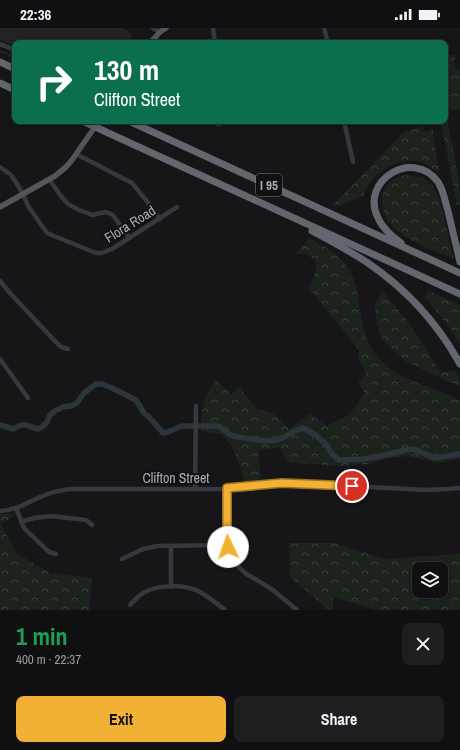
<!DOCTYPE html>
<html lang="en">
<head>
<meta charset="utf-8">
<style>
  :root { --surface:#101012; --page:#1e1e20; --text:#f1f3f6; --muted:#9c9d9f; --line:#303032; --accent:#f2b134 }
  body { margin:0; font-family:"Archivo Narrow",sans-serif; background:var(--page); color:var(--text); height:100vh; display:flex; flex-direction:column; font-size:15px; white-space:nowrap }
  * { box-sizing:border-box; margin:0 }
  p { font-size:13px; color:var(--muted) }
  .icon { flex:none; width:22px; height:22px; fill:none; stroke:currentColor; stroke-width:2; stroke-linecap:round; stroke-linejoin:round }
  .map { position:relative; height:582px; overflow:hidden }
  .panel { display:flex; flex-direction:column; background:var(--surface); flex:1 }
  .panel>* { flex:none }
  .top-card { position:absolute; left:12px; top:12px; width:436px; height:84px; border-radius:8px; box-shadow:0 2px 6px #0003,0 0 0 1px var(--line); background:#0b6e4f; color:#fff; overflow:hidden }
  .fabs { position:absolute; left:412px; top:534px; display:grid; gap:8px }
  .fabs a { display:grid; place-items:center; width:36px; height:36px; border-radius:8px; background:var(--surface); box-shadow:0 2px 6px #0003,0 0 0 1px var(--line); font-size:20px }
  .pin { position:absolute; display:grid; place-items:center; width:34px; height:34px; color:#fff; margin:-17px; border:2px solid #fff; border-radius:50%; box-shadow:0 1px 4px #0007 }
  .me { position:absolute; width:44px; margin:-22px; rotate:357deg; stroke-linejoin:round; filter:drop-shadow(0 0 3px #0008) }
  .turn { display:flex; align-items:center; gap:14px; height:84px; padding:0 16px; font-size:18px }
  .turn .icon { width:52px; height:52px; stroke-width:2.5 }
  .turn b { display:block; font-size:28px; line-height:34px }
  .round { display:grid; place-items:center; flex:none; width:42px; height:42px; border-radius:8px; background:var(--page) }
  .head { display:flex; align-items:center; justify-content:space-between; height:68px; padding:0 16px }
  h1 { font-size:24px; font-weight:800; line-height:30px; color:#1e9e55 }
  .primary-button { display:flex; gap:8px; margin-top:auto; padding:8px 16px }
  .primary-button a { flex:1; height:46px; border-radius:8px; background:var(--accent); color:#111; font-size:16px; font-weight:800; line-height:46px; text-align:center }
  .primary-button a+a { background:var(--page); color:var(--text) }
  .status { display:flex; justify-content:space-between; align-items:center; height:28px; padding:0 20px; background:var(--surface); direction:ltr }
  .status svg { height:11px; fill:currentColor }
  .map>svg:first-child { display:block }
  .built { fill:#222225 }
  .forest { fill:url(#forest-crowns); fill-rule:evenodd }
  .lines { fill:none; stroke-linecap:round; stroke-linejoin:round }
  .stream { stroke:#2c353c; stroke-width:1 }
  .river { stroke:#2c353c; stroke-width:5.5 }
  .minor { stroke:#37383d; stroke-width:4.5 }
  .major { stroke:#53555c; stroke-width:5.5 }
  .highway { stroke:#63666e; stroke-width:7 }
  .highway-bridge { stroke:#63666e; stroke-width:7 }
  .route-casing { stroke:#9d7322; stroke-width:10 }
  .route { stroke:#f2b134; stroke-width:7 }
  .labels { text-anchor:middle; dominant-baseline:central; stroke-width:4; stroke-linejoin:round; paint-order:stroke }
  .shield { fill:#111113; stroke:#7b7e86; stroke-width:1 }
  .shield-label { font-size:13px; font-weight:bold; fill:#a8adb8 }
  .street-label { font-size:14px; fill:#a8adb8; stroke:#111113 }
</style>
</head>
<body>
<div class="status"><b>22:36</b><svg viewBox="0 0 49 12"><path d="M0 12V9h3v3zM5 12V6h3v6zM10 12V3h3v9zM15 12V0h3v12zM26 1h20v11H26zM47 4h2v5h-2z"/></svg></div>
<div class="map">
<svg width="460" height="582" viewBox="0 0 460 582">
  <defs>
    <pattern id="forest-crowns" width="20" height="18" patternUnits="userSpaceOnUse"><rect width="20" height="18" fill="#1c231d"/><path d="M2 6a3 3 0 1 1 6 0M12 15a3 3 0 1 1 6 0" fill="none" stroke="#3a403c"/></pattern>
  </defs>
  <rect width="100%" height="100%" fill="#161618"/>
  <!-- built -->
  <polygon class="built" points="0,0 123,0 133,7 128,15 15,15 15,18 0,12"/>
  <!-- forest -->
  <g class="forest">
    <polygon points="445,27 455,27 455,40 460,42 460,81 452,83 448,77 445,77"/>
    <path d="M 447,92 C 453,120 460,148 460,177 L 457,177 L 441,95 Z"/>
    <path d="M 424,98 L 423,103 L 429,104 L 432,98 L 439,145 C 434,142 430,138 426,136 C 418,132 409,132 401,134 C 382,139 370,150 363,168 L 341,177 L 333,177 L 405,103 Z"/>
    <path d="M 406,147 L 416,148 L 424,150 L 433,158 L 438,167 L 443,186 L 454,231 C 429,220 382,206 382,174 C 382,171 382,169 383,165 C 389,152 392,151 406,147 Z"/>
    <path d="M 309,210 C 327,220 343,228 352,248 C 357,256 357,265 359,274 C 362,297 365,316 381,333 C 398,350 422,356 443,365 C 449,367 455,369 460,373 L 460,431 L 437,435 L 410,428 L 387,430 L 370,436 L 336,438 L 288,434 L 280,420 L 258,422 L 261,452 L 245,454 L 239,435 L 231,417 L 221,406 L 201,403 C 201,390 202,374 209,363 C 211,359 214,356 216,352 L 231,366 L 239,359 L 257,381 L 273,385 L 289,401 L 310,386 L 327,398 L 350,386 L 365,365 L 358,355 L 366,346 L 358,329 L 359,322 L 309,260 C 313,251 321,238 312,230 C 310,228 306,227 303,225 L 295,227 Z"/>
    <polygon points="382,262 404,289 423,316 440,344 456,343 460,354 460,358 427,344 406,333 394,323 381,309 376,291 375,277"/>
    <path d="M 429,263 L 460,277 L 460,316 C 449,298 439,285 424,269 Z"/>
    <polygon points="0,486 15,486 1,497 16,525 52,546 53,545 92,550 89,582 0,582"/>
    <path d="M 289,515 L 333,515 L 386,531 L 460,526 L 460,582 L 377,582 L 333,569 L 333,582 L 329,582 L 290,549 ZM 419,541 L 441,541 L 441,563 L 419,563 Z"/>
  </g>
  <g class="lines">
    <!-- stream -->
    <polyline class="stream" points="0,23 15,29"/>
    <!-- river -->
    <path class="river" d="M 0,397 L 13,401 C 26,394 25,397 38,401 L 42,399 L 47,394 L 50,387 L 55,383 L 63,379 L 71,378 L 77,375 L 84,365 L 96,356 L 102,356 L 112,360 L 136,372 L 144,385 L 150,390 L 163,405 L 168,404 L 182,398 L 218,398 C 223,400 226,405 231,407 C 238,410 270,414 277,412 C 286,409 294,402 303,400 L 314,406 L 326,416 L 332,426 L 339,432 L 345,432 L 362,431 L 378,429 L 405,422 L 414,421 L 434,430 L 460,426"/>
    <!-- minor -->
    <g class="minor">
      <polyline points="153,0 160,4"/>
      <polyline points="213,0 215,15"/>
      <polyline points="324,0 328,15"/>
      <polyline points="0,16 15,22"/>
      <polyline points="344,93 353,134"/>
      <polyline points="218,96 231,93"/>
      <polyline points="76,126 132,155 150,177 160,191"/>
      <polyline points="0,139 11,147 17,156 23,166 28,178 47,205 59,210 96,225 102,225 112,221 177,179"/>
      <polyline points="49,151 61,168 68,176 77,181 92,187 106,184 113,187 129,210"/>
      <polyline points="0,253 9,264 53,311 61,319 68,321"/>
      <polyline points="0,331 28,370"/>
      <polyline points="195,461 196,378"/>
      <polyline points="227,461 227,508 228,519 232,530 237,537 245,545 273,562 297,582"/>
      <polyline points="16,480 24,500 49,524 56,526"/>
      <path d="M 0,483 C 14,483 26,475 38,470 C 49,465 59,462 71,461 L 222,461 L 269,456 L 292,455 L 426,462 L 446,461 L 460,460"/>
      <polyline points="21,494 34,490 51,488 86,492 92,497"/>
      <polyline points="122,531 143,521 157,518 228,517"/>
      <polyline points="171,559 171,518"/>
      <path d="M 130,577 C 134,573 138,568 143,565 C 159,556 184,556 200,564 C 209,569 217,576 225,582"/>
    </g>
    <!-- major -->
    <g class="major">
      <polyline points="150,15 160,4 166,0"/>
      <polyline points="0,179 55,148 66,139 72,132 99,93"/>
    </g>
    <!-- highway -->
    <g class="highway">
      <polyline points="0,34 15,41"/>
      <polyline points="0,55 15,62"/>
      <polyline points="129,93 460,245"/>
      <polyline points="104,103 460,266"/>
      <path d="M 312,203 C 331,213 350,223 368,235 C 406,261 438,296 460,336"/>
      <path d="M 401,215 C 392,208 383,201 378,190 C 359,152 414,120 438,154 C 444,163 445,174 448,183 C 452,200 456,217 460,234"/>
    </g>
    <!-- highway-bridge -->
    <polyline class="highway-bridge" points="85,94 104,103"/>
  </g>
  <g class="lines">
    <!-- route casing -->
    <g class="route-casing">
      <polyline id="route" points="228,519 227,508 227,460 282,455 352,458"/>
    </g>
    <!-- route -->
    <use href="#route" class="route"/>
  </g>
  <g class="labels">
    <!-- shield labels -->
    <rect class="shield" x="256" y="146" width="26" height="22" rx="3"/>
    <g class="shield-label">
      <text x="269" y="157">I 95</text>
    </g>
    <!-- street labels -->
    <g class="street-label">
      <text transform="translate(130 196) rotate(-32)">Flora Road</text>
      <text x="176" y="450">Clifton Street</text>
    </g>
  </g>
</svg>
<div class="fabs">
<a><svg class="icon" aria-label="layers" viewBox="0 0 24 24"><path d="M12 4l9 5-9 5-9-5zM3 14l9 5 9-5"/></svg></a>
</div>
<div class="pin" style="left:352px;top:458px;background:#d93025"><svg class="icon" aria-label="arrive" viewBox="0 0 24 24"><path d="M6 21V4h12l-3 4 3 4H6"/></svg></div>
<svg class="me" style="left:228px;top:519px" viewBox="-20 -20 40 40"><circle r="19" fill="#fff"/><path d="M0-13L10 11 0 6-10 11z" fill="#f2b134"/></svg>
<div class="top-card">
<div class="turn"><svg class="icon" aria-label="right" viewBox="0 0 24 24"><path d="M7 20v-9h11M14 6l5 5-5 5"/></svg><div><b>130 m</b>Clifton Street</div></div>
</div>
</div>
<section class="panel">
<div class="head"><div><h1>1 min</h1><p>400 m · 22:37</p></div><a class="round"><svg class="icon" aria-label="close" viewBox="0 0 24 24"><path d="M6 6l12 12M18 6L6 18"/></svg></a></div>
<div class="primary-button"><a>Exit</a><a>Share</a></div>
</section>
</body>
</html>
